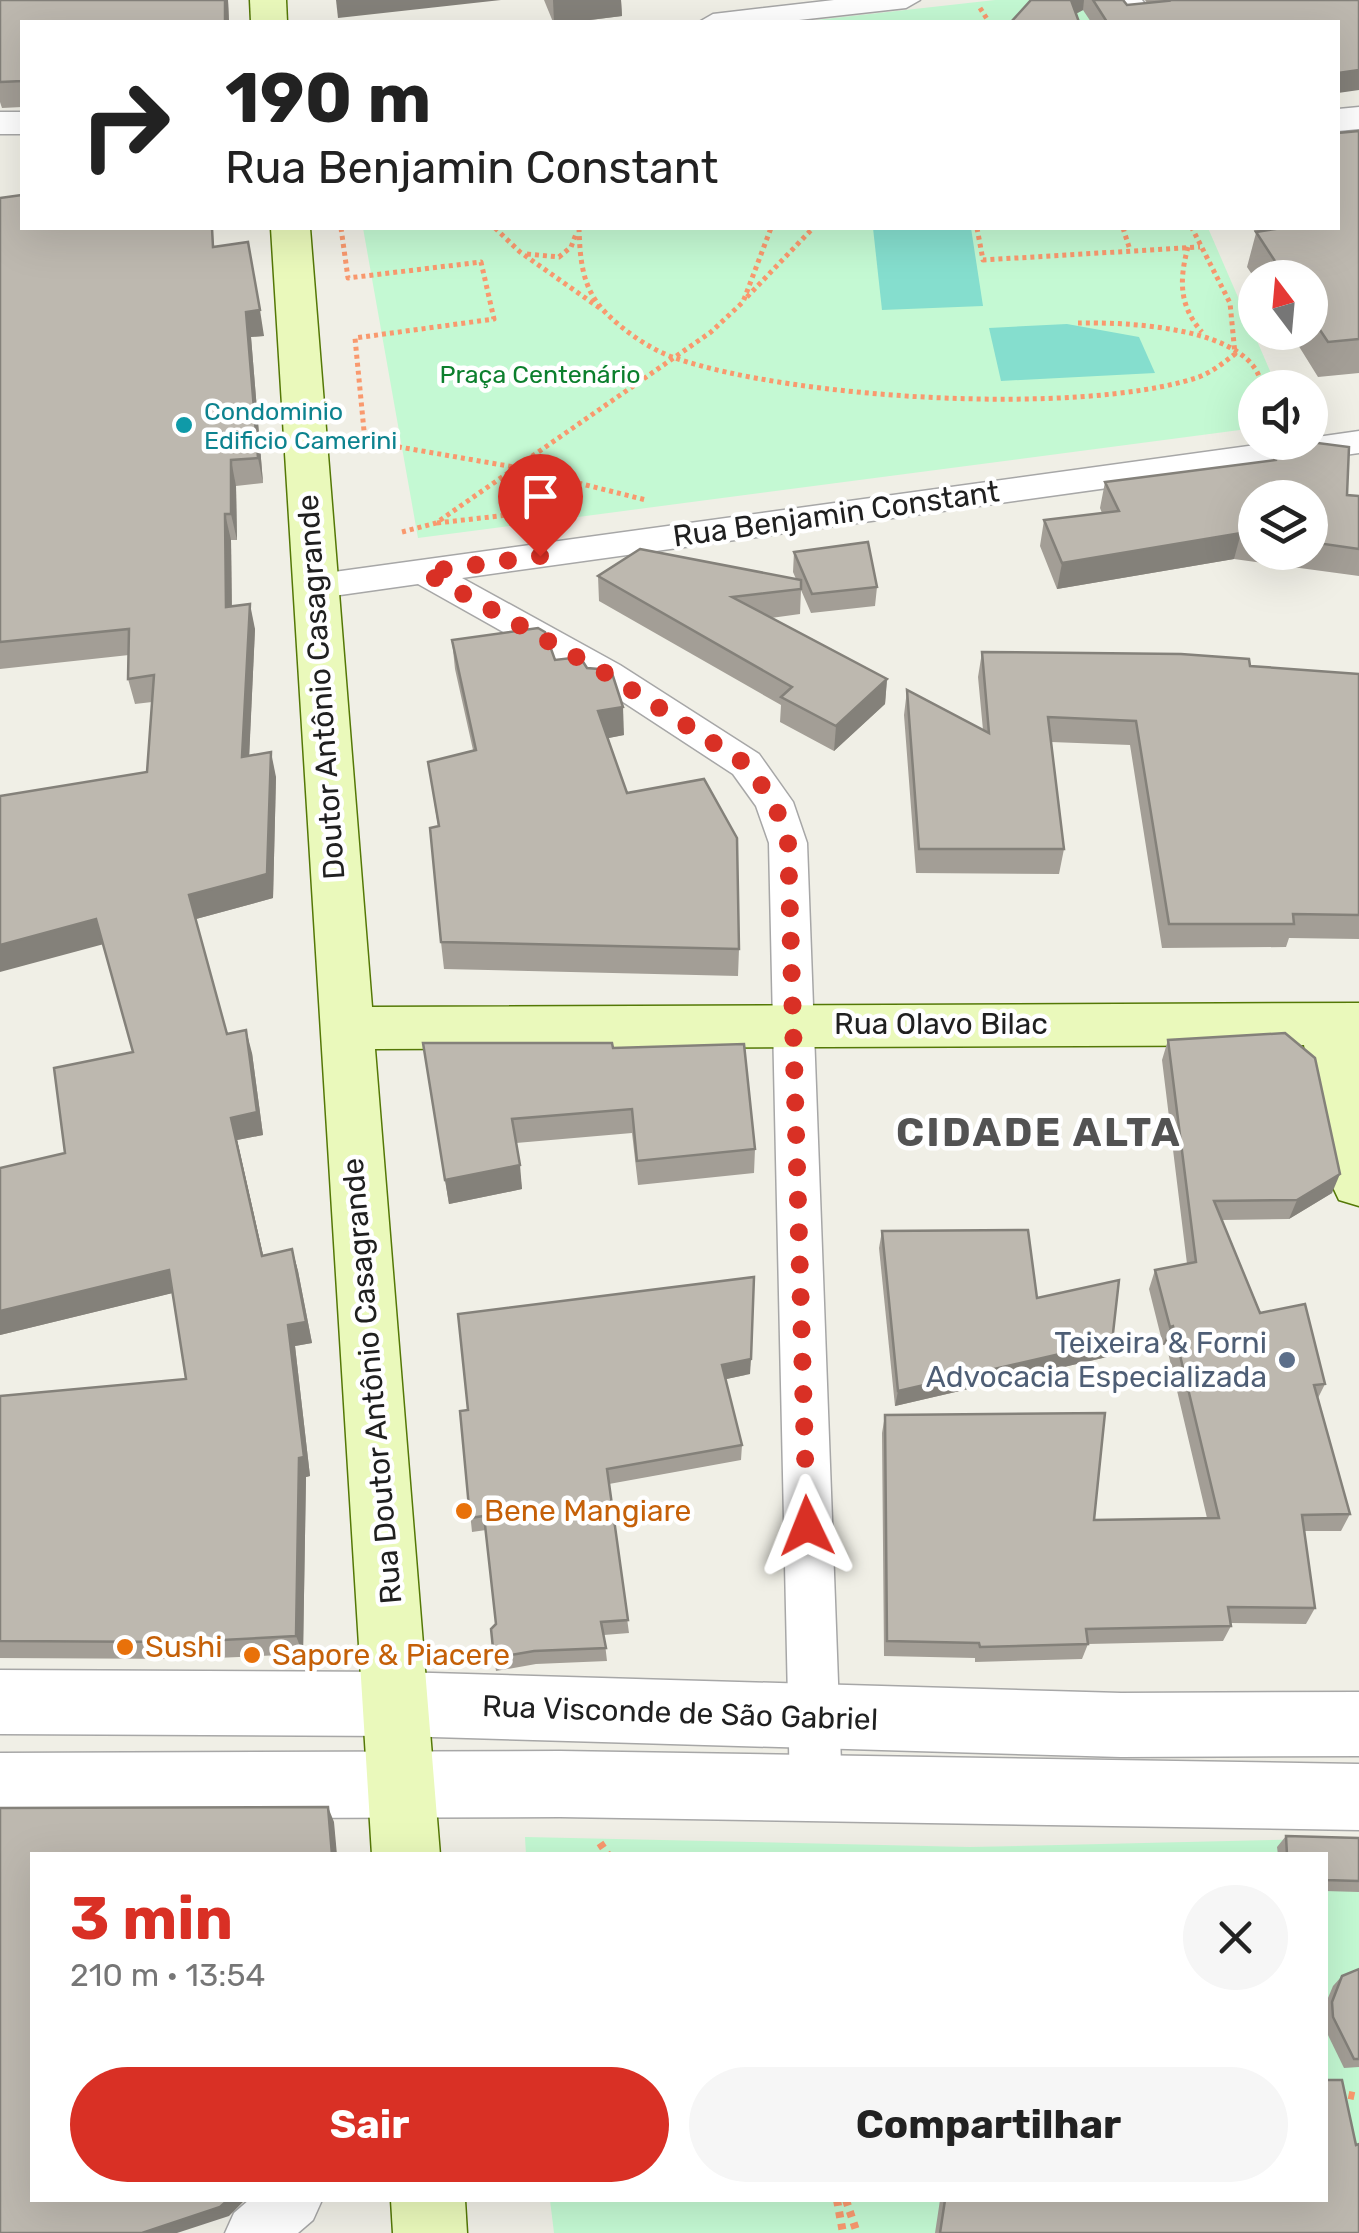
<!DOCTYPE html>
<html lang="pt">
<head>
<meta charset="utf-8">
<style>
  :root { --surface:#fff; --page:#f6f6f6; --text:#222; --muted:#767676; --accent:#d93025 }
  body { margin:0; font-family:Rubik,sans-serif; background:var(--page); color:var(--text); height:100vh; display:flex; flex-direction:column; font-size:38px; white-space:nowrap }
  * { box-sizing:border-box; margin:0 }
  p { font-size:32px; color:var(--muted) }
  .icon { flex:none; width:55px; height:55px; fill:none; stroke:currentColor; stroke-width:2; stroke-linecap:round; stroke-linejoin:round }
  .map { position:relative; flex:1; overflow:hidden }
  .side { position:absolute; left:30px; top:1852px; width:1298px; height:350px; display:flex; flex-direction:column; background:var(--surface); border-radius:0px; box-shadow:0 10px 40px #0002 }
  .side>* { flex:none }
  .banner { position:absolute; left:20px; top:20px; width:1320px; height:210px; border-radius:0px; box-shadow:0 10px 40px #0002; background:#fff; color:var(--text); overflow:hidden }
  .needle { width:65px; rotate:344deg }
  .buttons { position:absolute; left:1238px; top:260px; display:grid; gap:20px }
  .buttons a { display:grid; place-items:center; width:90px; height:90px; border-radius:50%; background:var(--surface); box-shadow:0 10px 40px #0002; font-size:50px }
  .pin { position:absolute; display:grid; place-items:center; width:85px; height:85px; color:#fff; margin:-102px -42px; border-radius:50% 50% 50% 0; rotate:-45deg; box-shadow:0 0 10px #0007 }
  .pin .icon { rotate:45deg }
  .me { position:absolute; width:110px; margin:-55px; rotate:358deg; stroke-linejoin:round; filter:drop-shadow(0 0 8px #0008) }
  .turn { display:flex; align-items:center; gap:35px; height:210px; padding:0 40px; font-size:45px }
  .turn .icon { width:130px; height:130px; stroke-width:2.5 }
  .turn b { display:block; font-size:70px; line-height:85px }
  .round { display:grid; place-items:center; flex:none; width:105px; height:105px; border-radius:52px; background:var(--page) }
  .overview { display:flex; align-items:center; justify-content:space-between; height:170px; padding:0 40px }
  h1 { font-size:60px; font-weight:700; line-height:75px; color:var(--accent) }
  .primary-button { display:flex; gap:20px; margin-top:auto; padding:20px 40px }
  .primary-button a { flex:1; height:115px; border-radius:60px; background:var(--accent); color:#fff; font-size:40px; font-weight:700; line-height:115px; text-align:center }
  .primary-button a+a { background:var(--page); color:var(--text) }
  .map>svg:first-child { display:block }
  .park { fill:#c4f9d3 }
  .pitch { fill:#85dece }
  .lines { fill:none; stroke-linecap:round; stroke-linejoin:round }
  .minor-casing { stroke:#a7a7a7; stroke-width:3 }
  .tertiary-casing { stroke:#a7a7a7; stroke-width:3 }
  .secondary-casing { stroke:#547806; stroke-width:3 }
  .path-far1 { stroke:#f9996e; stroke-width:5; stroke-dasharray:4 4; stroke-linecap:butt }
  .path { stroke:#f9996e; stroke-width:8; stroke-dasharray:6 6; stroke-linecap:butt }
  .minor { fill:#fff; fill-rule:evenodd }
  .tertiary { fill:#fff; fill-rule:evenodd }
  .secondary { fill:#eaf9bb; fill-rule:evenodd }
  .wall { fill:#a39e96; fill-rule:evenodd }
  .shaded-wall { fill:#84817a }
  .building { fill:#bdb8af; stroke:#84817a; stroke-width:2.5 }
  .route { stroke:#d93025; stroke-width:18; stroke-dasharray:0 32.4 }
  .culture-dot { fill:#0f9aa8; stroke:#fff; stroke-width:4 }
  .service-dot { fill:#5c6f8a; stroke:#fff; stroke-width:4 }
  .food-dot { fill:#e8710a; stroke:#fff; stroke-width:4 }
  .labels { text-anchor:middle; dominant-baseline:central; stroke-width:9; stroke-linejoin:round; paint-order:stroke }
  .far-park-label { font-size:25px; fill:#0c7f2d; stroke:#fff }
  .far-culture-label { font-size:25px; fill:#0d838f; stroke:#fff; text-anchor:start }
  .street-label { font-size:30px; fill:#202020; stroke:#fff }
  .service-label { font-size:30px; fill:#4e5e75; stroke:#fff; text-anchor:end }
  .food-label { font-size:30px; fill:#c56008; stroke:#fff; text-anchor:start }
  .district-label { font-size:40px; font-weight:bold; letter-spacing:2.5px; fill:#535353; stroke:#fff }
</style>
</head>
<body>
<div class="map">
<svg width="1359" height="2233" viewBox="0 0 1359 2233">
  <rect width="100%" height="100%" fill="#f0efe6"/>
  <!-- park -->
  <g class="park">
    <polygon points="995,0 1109,0 1118,22 798,22"/>
    <polygon points="363,228 1208,228 1277,387 1255,388 1255,428 418,538"/>
    <polygon points="525,1837 970,1847 1359,1838 1359,2233 554,2233 550,2200 1325,2200 1325,1855 526,1855"/>
  </g>
  <!-- pitch -->
  <g class="pitch">
    <polygon points="873,228 971,228 983,306 882,310"/>
    <polygon points="1067,324 1139,337 1155,373 1001,381 989,328"/>
  </g>
  <g class="lines">
    <!-- minor casing -->
    <g class="minor-casing">
      <g id="minor">
        <polygon points="834,0 920,0 906,8 781,22 699,22 713,14"/>
        <polygon points="1359,431 1359,453 462,578 620,665 759,754 793,802 807,843 842,1790 834,1808 816,1816 798,1808 790,1790 769,843 756,806 733,774 594,683 418,584 312,599 300,596 294,587 300,578 312,575 1277,442 1310,442 1310,438"/>
        <polygon points="249,2200 322,2200 313,2220 298,2233 225,2233 234,2213"/>
      </g>
    </g>
    <!-- tertiary casing -->
    <g class="tertiary-casing">
      <g id="tertiary">
        <polygon points="1106,0 1142,0 1159,22 1123,22"/>
        <polygon points="1359,107 1359,129 1338,131 1338,109"/>
        <rect x="0" y="112" width="22" height="22"/>
        <polygon points="0,1670 398,1672 1121,1693 1359,1692 1359,1756 1121,1757 398,1736 0,1734"/>
        <polygon points="560,1751 1359,1764 1359,1830 560,1817 0,1819 0,1753"/>
      </g>
    </g>
    <!-- secondary casing -->
    <g class="secondary-casing">
      <g id="secondary">
        <polygon points="250,0 286,0 287,22 251,22"/>
        <polygon points="271,228 310,228 372,1007 1359,1003 1359,1206 1339,1200 1331,1183 1304,1045 375,1049 440,1855 372,1855"/>
        <polygon points="391,2200 465,2200 467,2233 393,2233"/>
      </g>
    </g>
    <!-- path-far1 -->
    <g class="path-far1">
      <polyline points="980,8 989,22"/>
      <polyline points="341,228 348,278 481,262 494,319 355,338 365,441 514,467 646,500"/>
      <polyline points="495,228 520,252 601,309"/>
      <path d="M 579,228 C 580,260 582,289 606,313 C 624,331 651,350 675,358 C 794,399 1078,416 1196,378 C 1211,373 1223,363 1235,354 L 1230,303 L 1192,228"/>
      <polyline points="977,228 983,260 1200,247"/>
      <polyline points="1123,228 1130,250"/>
      <path d="M 1188,247 C 1179,280 1179,306 1202,332"/>
      <polyline points="527,254 559,257 571,247 576,234"/>
      <polyline points="747,297 813,228"/>
      <path d="M 1078,323 C 1123,322 1256,326 1262,388"/>
      <polyline points="437,523 579,507"/>
      <polyline points="402,532 436,523 711,332 743,302 771,228"/>
    </g>
    <!-- path -->
    <g class="path">
      <polyline points="600,1843 608,1855"/>
      <polyline points="1325,2090 1359,2097"/>
      <polyline points="837,2200 843,2233"/>
      <polyline points="846,2200 857,2233"/>
    </g>
    <!-- minor -->
    <use href="#minor" class="minor"/>
    <!-- tertiary -->
    <use href="#tertiary" class="tertiary"/>
    <!-- secondary -->
    <use href="#secondary" class="secondary"/>
  </g>
  <!-- wall -->
  <g class="wall">
    <polygon points="0,0 228,0 229,22 22,22 22,107 2,108 0,102"/>
    <polygon points="544,0 621,0 622,16 574,22 553,22"/>
    <polygon points="1031,0 1123,0 1127,5 1147,3 1145,0 1359,0 1338,22 1091,22 1083,10 1076,14"/>
    <polygon points="1359,131 1359,373 1318,377 1290,332 1310,332 1310,278 1255,279 1247,267 1256,233 1252,228 1338,228"/>
    <polygon points="0,198 216,247 264,336 251,337 263,483 236,486 237,540 231,540 232,606 255,629 249,756 276,777 273,898 196,919 227,1034 252,1053 263,1135 237,1140 263,1255 292,1249 298,1271 312,1343 295,1346 310,1476 306,1477 303,1654 193,1659 0,1658 0,1396 186,1379 172,1293 0,1335 0,1168 65,1153 133,1052 152,702 135,704 128,679 129,655 0,669"/>
    <path d="M 1277,443 L 1347,495 L 1359,496 L 1359,576 L 1234,559 L 1057,589 L 1040,546 L 1044,520 L 1102,513 L 1100,508 L 1105,482 L 1273,460 ZM 1255,498 L 1310,498 L 1310,552 L 1255,552 Z"/>
    <polygon points="794,552 877,587 875,606 811,613 801,590 800,614 771,618 887,679 885,704 834,751 780,722 781,705 599,601 598,576 796,579 793,572"/>
    <polygon points="452,640 555,660 624,735 608,738 627,793 739,949 738,976 444,969 441,942 438,826 428,762 473,750 455,669"/>
    <polygon points="982,652 1250,666 1359,674 1359,939 1289,938 1286,947 1162,948 1130,745 1051,742 1064,849 1059,874 916,873 904,715 907,690 983,730 978,677"/>
    <polygon points="1168,1040 1332,1193 1289,1219 1222,1220 1260,1313 1325,1384 1318,1398 1350,1514 1341,1531 1304,1531 1315,1608 1306,1624 1231,1623 1231,1626 1223,1641 1088,1644 1082,1659 975,1662 975,1658 884,1656 882,1433 885,1415 1094,1520 1207,1518 1166,1344 1163,1345 1149,1289 1155,1270 1187,1264 1162,1060"/>
    <polygon points="423,1043 613,1048 755,1149 754,1173 638,1185 632,1133 516,1143 522,1189 449,1204"/>
    <polygon points="882,1231 1037,1298 1107,1357 895,1406 879,1248"/>
    <polygon points="750,1374 726,1379 742,1445 741,1460 609,1484 629,1633 604,1635 607,1661 536,1664 496,1671 494,1658 496,1624 486,1530 472,1532 460,1411"/>
    <polygon points="1286,1836 1359,1838 1359,1892 1325,1891 1325,1855 1278,1855 1277,1847"/>
    <polygon points="1359,1969 1359,2067 1344,2068 1325,2029 1325,2005 1333,1986 1342,1976"/>
    <polygon points="1356,2145 1359,2233 935,2233 940,2200 1325,2200"/>
  </g>
  <!-- shaded-wall -->
  <g class="shaded-wall">
    <polygon points="225,0 228,0 229,22 225,22"/>
    <polygon points="336,0 501,0 338,18"/>
    <polygon points="553,0 621,0 622,16 574,22 554,22"/>
    <polygon points="1069,0 1084,0 1083,10 1067,18"/>
    <polygon points="1359,70 1359,90 1338,93 1338,73"/>
    <polygon points="260,310 264,336 251,337 263,483 258,458 246,312"/>
    <polygon points="231,460 236,486 237,540 231,514"/>
    <polygon points="225,514 231,540 232,632 226,607"/>
    <polygon points="1241,533 1234,559 1057,589 1062,563"/>
    <polygon points="250,604 255,629 248,782 242,757"/>
    <polygon points="887,679 885,704 834,751 836,726"/>
    <polygon points="623,707 624,735 599,740 598,711"/>
    <polygon points="271,752 276,777 273,898 196,919 189,895"/>
    <polygon points="96,919 104,944 0,972 0,945"/>
    <polygon points="246,1030 252,1053 263,1135 237,1140 268,1277 262,1256 231,1118"/>
    <polygon points="520,1165 522,1189 449,1204 445,1180"/>
    <polygon points="1340,1174 1332,1193 1289,1219 1297,1200"/>
    <polygon points="292,1249 298,1271 312,1343 295,1346 310,1476 306,1477 303,1654 296,1636 288,1325"/>
    <polygon points="169,1270 177,1292 0,1335 0,1311"/>
    <polygon points="1173,1326 1166,1344 1163,1345 1170,1327"/>
    <polygon points="1112,1342 1107,1357 895,1406 898,1391"/>
    <polygon points="751,1359 750,1374 722,1380 722,1365"/>
    <polygon points="328,1807 334,1822 337,1855 332,1855"/>
    <polygon points="228,2200 245,2200 229,2216 177,2233 142,2233"/>
  </g>
  <!-- building -->
  <g class="building">
    <polygon points="0,0 225,0 225,22 22,22 22,81 0,82"/>
    <polygon points="1031,0 1071,0 1079,22 1011,22"/>
    <polygon points="1093,0 1123,0 1127,5 1167,1 1165,0 1359,0 1359,70 1338,73 1338,22 1107,22"/>
    <polygon points="1359,131 1359,339 1328,342 1310,315 1310,278 1286,278 1256,232 1282,228 1338,228 1338,133"/>
    <polygon points="22,195 22,228 212,228 213,247 248,242 260,310 246,312 258,458 231,460 231,514 225,514 226,607 250,604 242,757 271,752 267,874 189,895 227,1034 246,1030 257,1112 231,1118 262,1256 292,1249 306,1322 288,1325 304,1457 299,1458 296,1636 184,1642 0,1641 0,1396 186,1379 169,1270 0,1311 0,1168 65,1153 54,1068 133,1052 96,919 0,945 0,796 147,772 154,675 128,679 129,629 0,642 0,198"/>
    <polygon points="1283,442 1310,442 1349,447 1347,495 1359,496 1359,549 1310,542 1310,498 1255,498 1255,535 1241,533 1062,563 1044,520 1119,511 1105,482 1276,460 1277,443"/>
    <polygon points="868,542 877,587 812,594 794,552"/>
    <polygon points="640,549 801,580 801,589 732,597 887,679 836,726 781,697 792,687 598,576"/>
    <polygon points="538,628 545,632 555,660 580,657 587,668 611,670 623,707 598,711 627,793 704,779 737,838 739,949 441,942 430,828 439,826 428,762 476,750 452,640"/>
    <polygon points="982,652 1181,654 1249,659 1250,666 1359,674 1359,915 1293,914 1294,924 1169,924 1136,721 1048,717 1064,849 919,849 907,690 989,733"/>
    <polygon points="1285,1033 1315,1058 1340,1174 1297,1200 1214,1201 1260,1313 1305,1304 1325,1384 1314,1385 1350,1514 1302,1515 1315,1608 1228,1607 1231,1626 1086,1629 1088,1644 980,1647 979,1643 887,1641 885,1415 1105,1413 1094,1520 1219,1518 1173,1326 1170,1327 1155,1270 1196,1262 1168,1040"/>
    <polygon points="423,1043 612,1043 613,1048 744,1044 755,1149 637,1161 632,1109 512,1119 520,1165 445,1180"/>
    <polygon points="1028,1230 1037,1298 1119,1280 1112,1342 898,1391 882,1231"/>
    <polygon points="754,1277 751,1359 722,1365 742,1445 607,1469 628,1620 601,1622 606,1648 534,1651 494,1658 491,1629 496,1624 484,1516 470,1518 460,1411 468,1410 458,1314"/>
    <polygon points="328,1807 332,1855 32,1855 32,2200 228,2200 220,2207 142,2233 0,2233 0,1808"/>
    <polygon points="1286,1836 1359,1838 1359,1881 1325,1880 1325,1855 1287,1855"/>
    <polygon points="1359,1969 1359,2059 1354,2059 1333,2017 1332,2002 1342,1976"/>
    <polygon points="1325,2080 1342,2080 1356,2145 1359,2144 1359,2233 940,2233 945,2200 1325,2200"/>
  </g>
  <g class="lines">
    <!-- route -->
    <polyline class="route" points="540,556 424,572 607,674 746,764 774,802 788,843 807,1526"/>
  </g>
  <!-- markers -->
  <circle class="culture-dot" cx="184" cy="425" r="10"/>
  <circle class="service-dot" cx="1287" cy="1360" r="10"/>
  <g class="food-dot">
    <circle cx="464" cy="1511" r="10"/>
    <circle cx="125" cy="1647" r="10"/>
    <circle cx="252" cy="1655" r="10"/>
  </g>
  <g class="labels">
    <!-- far-park labels -->
    <g class="far-park-label">
      <text x="540" y="374">Praça Centenário</text>
    </g>
    <!-- far-culture labels -->
    <g class="far-culture-label">
      <text x="204" y="411">Condominio<tspan x="204" dy="29">Edificio Camerini</tspan></text>
    </g>
    <!-- street labels -->
    <g class="street-label">
      <text transform="translate(836 514) rotate(-8)">Rua Benjamin Constant</text>
      <text transform="translate(321 687) rotate(-94)">Doutor Antônio Casagrande</text>
      <text x="941" y="1024">Rua Olavo Bilac</text>
      <text transform="translate(372 1381) rotate(-95)">Rua Doutor Antônio Casagrande</text>
      <text transform="translate(680 1713) rotate(2)">Rua Visconde de São Gabriel</text>
    </g>
    <!-- service labels -->
    <g class="service-label">
      <text x="1267" y="1343">Teixeira &amp; Forni<tspan x="1267" dy="34">Advocacia Especializada</tspan></text>
    </g>
    <!-- food labels -->
    <g class="food-label">
      <text x="484" y="1511">Bene Mangiare</text>
      <text x="145" y="1647">Sushi</text>
      <text x="272" y="1655">Sapore &amp; Piacere</text>
    </g>
    <!-- district labels -->
    <g class="district-label">
      <text x="1039" y="1132">CIDADE ALTA</text>
    </g>
  </g>
</svg>
<div class="buttons">
<a><svg class="needle" viewBox="-14 -14 28 28"><path d="M0-13l5 13h-10z" fill="#e53935"/><path d="M0 13l5-13h-10z" fill="#767676"/></svg></a>
<a><svg class="icon" aria-label="sound" viewBox="0 0 24 24"><path d="M4 9h4l5-4v14l-5-4H4zM17 9q2 3 0 6"/></svg></a>
<a><svg class="icon" aria-label="layers" viewBox="0 0 24 24"><path d="M12 4l9 5-9 5-9-5zM3 14l9 5 9-5"/></svg></a>
</div>
<div class="pin" style="left:540px;top:556px;background:#d93025"><svg class="icon" aria-label="arrive" viewBox="0 0 24 24"><path d="M6 21V4h12l-3 4 3 4H6"/></svg></div>
<svg class="me" style="left:807px;top:1526px" viewBox="-20 -20 40 40"><path d="M0-17L14 15 0 8-14 15z" fill="#d93025" stroke="#fff" stroke-width="4"/></svg>
<div class="banner">
<div class="turn"><svg class="icon" aria-label="right" viewBox="0 0 24 24"><path d="M7 20v-9h11M14 6l5 5-5 5"/></svg><div><b>190 m</b>Rua Benjamin Constant</div></div>
</div>
<section class="side">
<div class="overview"><div><h1>3 min</h1><p>210 m · 13:54</p></div><a class="round"><svg class="icon" aria-label="close" viewBox="0 0 24 24"><path d="M6 6l12 12M18 6L6 18"/></svg></a></div>
<div class="primary-button"><a>Sair</a><a>Compartilhar</a></div>
</section>
</div>
</body>
</html>
